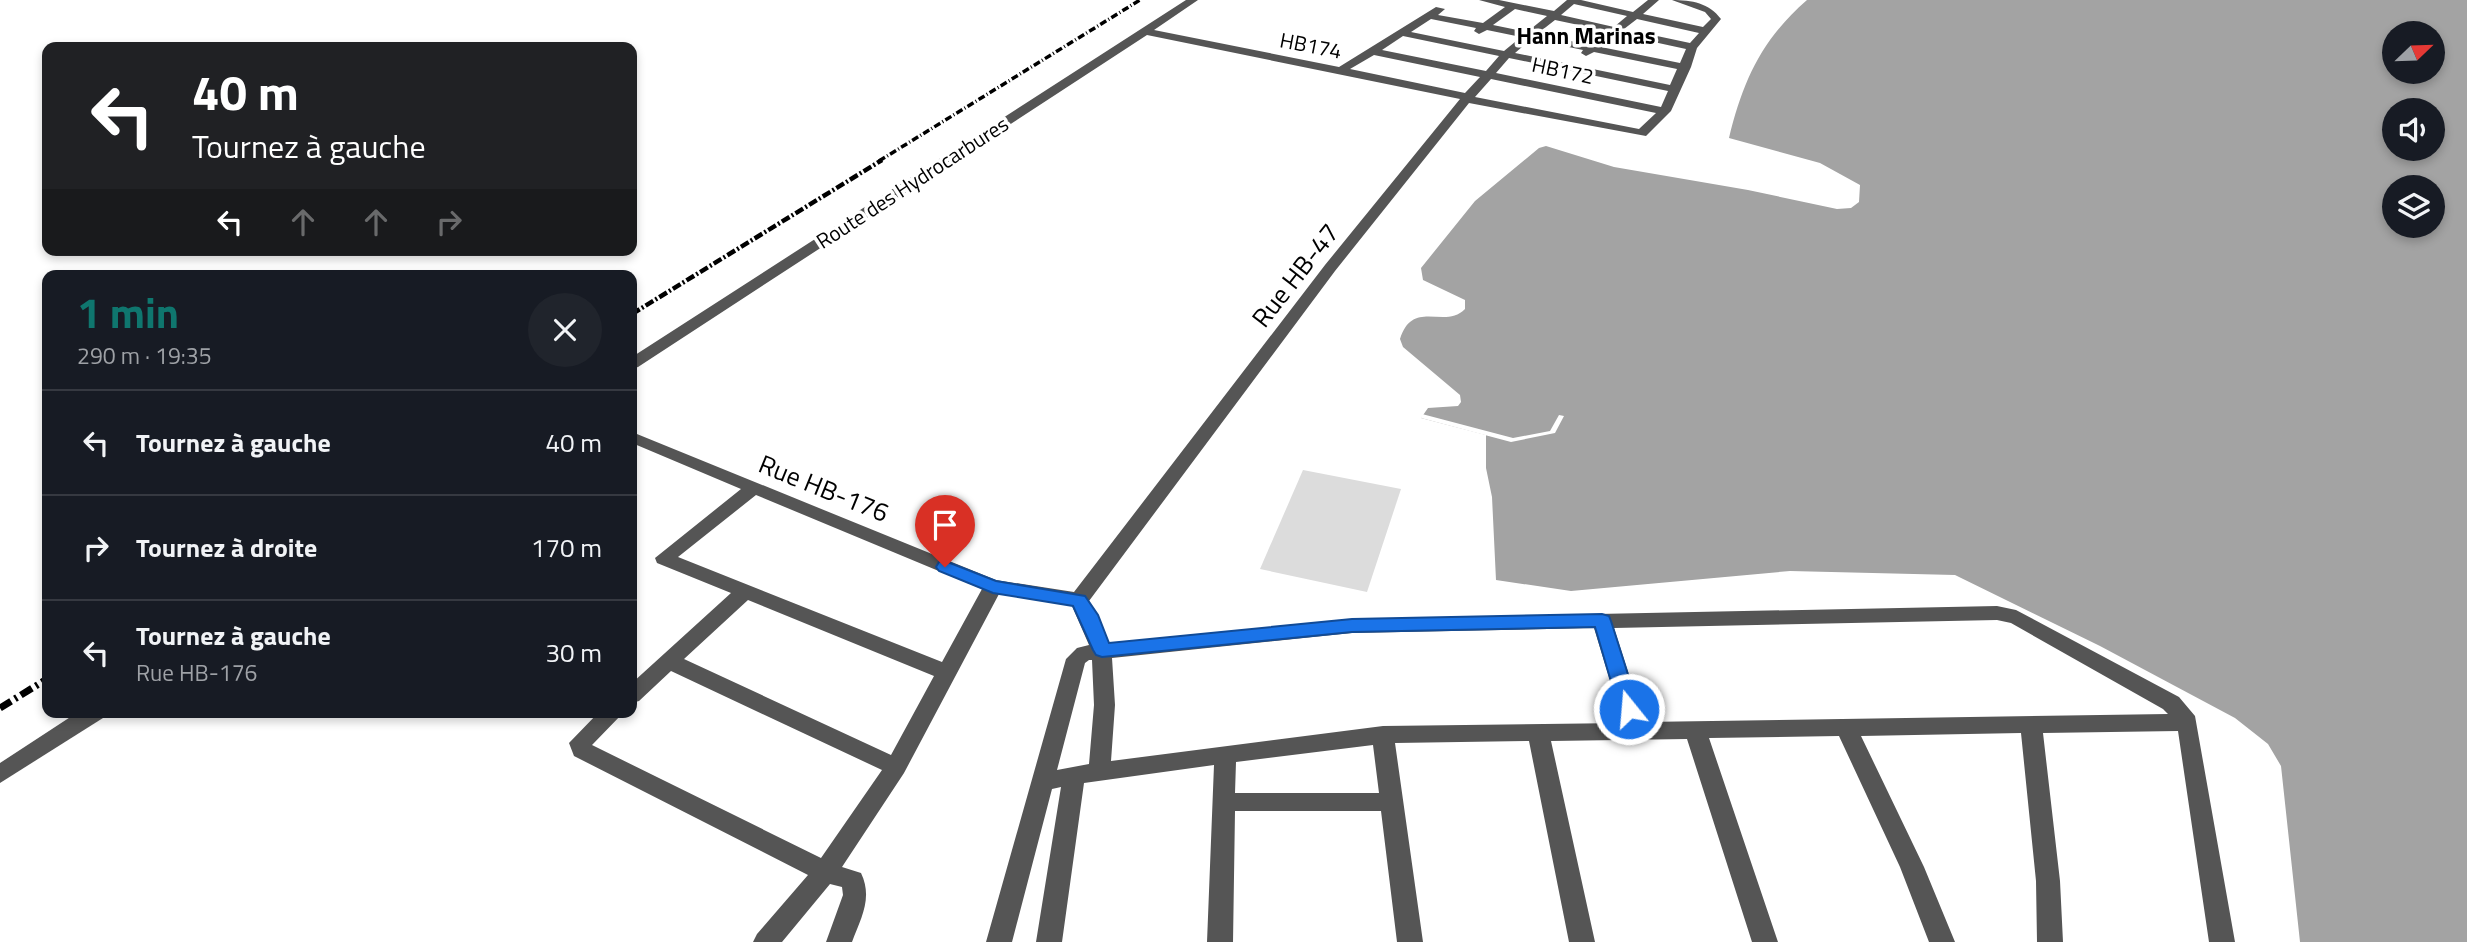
<!DOCTYPE html>
<html lang="fr">
<head>
<meta charset="utf-8">
<style>
  :root { --surface:#171b24; --page:#20242c; --text:#f1f3f6; --muted:#9ea1a6; --line:#363941; --accent:#0f766e }
  body { margin:0; font-family:"Titillium Web",sans-serif; background:var(--page); color:var(--text); height:100vh; display:flex; flex-direction:column; font-size:26px; white-space:nowrap }
  * { box-sizing:border-box; margin:0 }
  p { font-size:23px; color:var(--muted) }
  .icon { flex:none; width:38px; height:38px; fill:none; stroke:currentColor; stroke-width:2; stroke-linecap:round; stroke-linejoin:round }
  .map { position:relative; flex:1; overflow:hidden }
  .side { position:absolute; left:42px; top:270px; width:595px; height:448px; display:flex; flex-direction:column; background:var(--surface); border-radius:14px; box-shadow:0 4px 10px #0003 }
  .side>* { flex:none }
  .hud { position:absolute; left:42px; top:42px; width:595px; height:214px; border-radius:14px; box-shadow:0 4px 10px #0003; background:#202124; color:#fff; overflow:hidden }
  .needle { width:46px; rotate:67deg }
  .controls { position:absolute; left:2382px; top:21px; display:grid; gap:14px }
  .controls a { display:grid; place-items:center; width:63px; height:63px; border-radius:50%; background:var(--surface); box-shadow:0 4px 10px #0003; font-size:35px }
  .pin { position:absolute; display:grid; place-items:center; width:60px; height:60px; color:#fff; margin:-72px -30px; border-radius:50% 50% 50% 0; rotate:-45deg; box-shadow:0 0 7px #0007 }
  .pin .icon { rotate:45deg }
  .me { position:absolute; width:77px; margin:-38px; rotate:343deg; stroke-linejoin:round; filter:drop-shadow(0 0 5px #0008) }
  .turn { display:flex; align-items:center; gap:24px; height:147px; padding:0 35px; font-size:32px }
  .turn .icon { width:91px; height:91px; stroke-width:2.5 }
  .turn b { display:block; font-size:49px; line-height:60px }
  .lanes { display:flex; align-items:center; height:66px; padding:0 35px; background:#0003; justify-content:center; gap:35px; direction:ltr }
  .lanes .off { opacity:.35 }
  .round { display:grid; place-items:center; flex:none; width:74px; height:74px; border-radius:37px; background:var(--page) }
  .summary { display:flex; align-items:center; justify-content:space-between; height:119px; padding:0 35px }
  h1 { font-size:42px; font-weight:700; line-height:52px; color:var(--accent) }
  ul { padding:0; list-style:none }
  li { display:flex; align-items:center; gap:21px; height:105px; padding:0 35px; border-top:2px solid var(--line) }
  li div { flex:1 }
  li b { display:block; font-size:26px }
  li em { font-style:normal }
  .map>svg:first-child { display:block }
  .green { fill:#dcdcdc }
  .water { fill:#a3a3a3; fill-rule:evenodd }
  .pier { fill:#fff }
  .lines { fill:none; stroke-linecap:round; stroke-linejoin:round }
  .minor { fill:#555; fill-rule:evenodd }
  .rail-far2 { stroke:#000; stroke-width:3.5; stroke-dasharray:7 2.5 1 2.5; stroke-linecap:butt }
  .rail-far1 { stroke:#000; stroke-width:4.5; stroke-dasharray:9 2.5 2 2.5; stroke-linecap:butt }
  .rail { stroke:#000; stroke-width:7; stroke-dasharray:13 4.5 2.5 4.5; stroke-linecap:butt }
  .route { fill:#1a73e8; stroke:#114b97; stroke-width:2 }
  .labels { text-anchor:middle; dominant-baseline:central; stroke-width:7; stroke-linejoin:round; paint-order:stroke }
  .far-street-label { font-size:21px; fill:#000; stroke:#fff }
  .far-neighbourhood-label { font-size:23px; font-weight:bold; fill:#000; stroke:#fff }
  .street-label { font-size:26px; fill:#000; stroke:#fff }
</style>
</head>
<body>
<div class="map">
<svg width="2467" height="942" viewBox="0 0 2467 942">
  <rect width="100%" height="100%" fill="#fff"/>
  <!-- green -->
  <polygon class="green" points="1303,470 1401,489 1367,592 1260,569"/>
  <!-- water -->
  <path class="water" d="M 1807,0 L 2467,0 L 2467,942 L 2300,942 L 2281,766 L 2268,744 L 2235,718 L 2100,646 L 1955,575 L 1790,571 L 1571,591 L 1496,580 L 1492,497 L 1486,468 L 1486,435 L 1421,418 L 1428,408 L 1458,406 L 1461,402 L 1460,395 L 1403,347 L 1400,339 C 1413,298 1445,330 1465,309 L 1465,300 L 1423,280 L 1421,268 L 1475,201 L 1539,148 L 1546,146 L 1614,167 L 1748,190 L 1837,209 L 1851,208 L 1859,202 L 1860,185 L 1820,163 L 1729,138 C 1743,81 1761,40 1807,0 ZM 2394,33 L 2432,33 L 2432,72 L 2394,72 ZM 2394,110 L 2432,110 L 2432,149 L 2394,149 ZM 2394,187 L 2432,187 L 2432,226 L 2394,226 Z"/>
  <!-- pier -->
  <polygon class="pier" points="1422,414 1513,438 1550,431 1559,415 1564,416 1555,433 1511,442 1421,418"/>
  <g class="lines">
    <!-- minor -->
    <g class="minor">
      <path d="M 1186,0 L 1198,0 L 1154,30 L 1339,67 L 1436,7 L 1445,9 L 1438,15 L 1483,23 L 1505,7 L 1479,0 L 1499,0 L 1554,11 L 1567,0 L 1581,0 L 1633,12 L 1648,0 L 1659,0 L 1643,14 L 1703,27 L 1711,19 L 1705,12 L 1672,0 C 1692,0 1709,3 1721,19 L 1697,48 L 1691,67 L 1671,111 L 1646,136 L 1469,103 L 1335,271 L 1089,601 L 1109,643 L 1352,619 L 1997,606 L 2016,610 L 2179,697 L 2195,716 L 2235,942 L 2209,942 L 2178,731 L 2043,733 L 2060,881 L 2063,942 L 2037,942 L 2036,881 L 2021,733 L 1861,736 L 1924,867 L 1955,942 L 1929,942 L 1900,867 L 1839,736 L 1709,738 L 1778,942 L 1752,942 L 1687,739 L 1551,741 L 1595,942 L 1569,942 L 1529,741 L 1395,743 L 1423,942 L 1397,942 L 1381,811 L 1235,811 L 1233,942 L 1207,942 L 1214,765 L 1084,783 L 1062,942 L 1036,942 L 1061,787 L 1052,789 L 1012,942 L 986,942 L 1066,659 L 1077,648 L 1089,645 L 1072,606 L 999,594 L 904,773 L 842,867 L 861,873 C 873,898 861,918 852,942 L 826,942 L 843,895 L 842,887 L 830,884 L 782,942 L 753,942 L 757,934 L 808,875 L 574,756 L 569,743 L 599,712 L 624,712 L 592,745 L 821,858 L 882,770 L 671,671 L 639,701 L 632,703 L 632,683 L 731,593 L 657,563 L 655,558 L 741,489 L 632,443 L 632,432 L 996,580 L 1074,592 L 1325,265 L 1460,99 L 1147,35 L 638,367 L 632,369 L 632,357 ZM 1574,4 L 1627,16 L 1614,27 L 1561,15 ZM 1515,9 L 1547,16 L 1527,32 L 1493,25 ZM 1431,19 L 1476,28 L 1474,31 L 1479,34 L 1487,30 L 1521,37 L 1504,51 L 1411,32 ZM 1637,19 L 1699,33 L 1690,43 L 1624,29 ZM 1555,20 L 1607,31 L 1590,45 L 1537,34 ZM 1617,34 L 1686,49 L 1680,63 L 1601,47 ZM 1403,36 L 1499,56 L 1486,71 L 1382,50 ZM 1531,39 L 1583,50 L 1581,53 L 1586,56 L 1594,52 L 1677,69 L 1670,85 L 1515,53 ZM 1374,55 L 1480,77 L 1465,93 L 1350,69 ZM 1509,58 L 1668,91 L 1661,107 L 1496,73 ZM 1491,79 L 1656,113 L 1639,129 L 1475,97 ZM 756,495 L 982,589 L 942,662 L 678,557 ZM 748,600 L 934,676 L 891,755 L 684,659 ZM 1997,620 L 2011,623 L 2163,709 L 2168,714 L 1644,722 L 1614,628 ZM 1594,628 L 1623,723 L 1383,726 L 1111,761 L 1115,705 L 1112,658 L 1352,633 ZM 1089,660 L 1092,660 L 1094,705 L 1089,764 L 1057,770 L 1085,663 ZM 1373,745 L 1379,793 L 1235,793 L 1236,762 Z"/>
      <polygon points="78,712 106,712 103,718 0,783 0,763"/>
    </g>
    <!-- rail-far2 -->
    <polyline class="rail-far2" points="879,161 1140,0"/>
    <!-- rail-far1 -->
    <polyline class="rail-far1" points="632,314 882,160"/>
    <!-- rail -->
    <polyline class="rail" points="0,708 47,679"/>
  </g>
  <!-- route -->
  <polygon class="route" points="945,561 996,581 1085,596 1098,615 1109,643 1352,619 1602,614 1609,616 1611,621 1639,709 1636,715 1629,717 1622,715 1619,709 1595,627 1352,632 1102,657 1096,655 1093,650 1073,606 993,593 939,571 936,567 939,562"/>
  <g class="labels">
    <!-- far-street labels -->
    <g class="far-street-label">
      <text transform="translate(1311 45) rotate(11)">HB174</text>
      <text transform="translate(1563 70) rotate(12)">HB172</text>
      <text transform="translate(912 182) rotate(-33)">Route des Hydrocarbures</text>
    </g>
    <!-- far-neighbourhood labels -->
    <g class="far-neighbourhood-label">
      <text x="1586" y="35">Hann Marinas</text>
    </g>
    <!-- street labels -->
    <g class="street-label">
      <text transform="translate(1295 275) rotate(-52)">Rue HB-47</text>
      <text transform="translate(824 488) rotate(22)">Rue HB-176</text>
    </g>
  </g>
</svg>
<div class="controls">
<a><svg class="needle" viewBox="-14 -14 28 28"><path d="M0-13l5 13h-10z" fill="#e53935"/><path d="M0 13l5-13h-10z" fill="#9ea1a6"/></svg></a>
<a><svg class="icon" aria-label="sound" viewBox="0 0 24 24"><path d="M4 9h4l5-4v14l-5-4H4zM17 9q2 3 0 6"/></svg></a>
<a><svg class="icon" aria-label="layers" viewBox="0 0 24 24"><path d="M12 4l9 5-9 5-9-5zM3 14l9 5 9-5"/></svg></a>
</div>
<div class="pin" style="left:945px;top:567px;background:#d93025"><svg class="icon" aria-label="arrive" viewBox="0 0 24 24"><path d="M6 21V4h12l-3 4 3 4H6"/></svg></div>
<svg class="me" style="left:1629px;top:709px" viewBox="-20 -20 40 40"><circle r="17" fill="#1a73e8" stroke="#fff" stroke-width="3"/><path d="M0-11L8 9 0 5-8 9z" fill="#fff"/></svg>
<div class="hud">
<div class="turn"><svg class="icon" aria-label="left" viewBox="0 0 24 24"><path d="M17 20v-9H6M10 6l-5 5 5 5"/></svg><div><b>40 m</b>Tournez à gauche</div></div>
<div class="lanes"><svg class="icon" aria-label="left" viewBox="0 0 24 24"><path d="M17 20v-9H6M10 6l-5 5 5 5"/></svg><svg class="icon off" aria-label="ahead" viewBox="0 0 24 24"><path d="M12 20V5M6 11l6-6 6 6"/></svg><svg class="icon off" aria-label="ahead" viewBox="0 0 24 24"><path d="M12 20V5M6 11l6-6 6 6"/></svg><svg class="icon off" aria-label="right" viewBox="0 0 24 24"><path d="M7 20v-9h11M14 6l5 5-5 5"/></svg></div>
</div>
<section class="side">
<div class="summary"><div><h1>1 min</h1><p>290 m · 19:35</p></div><a class="round"><svg class="icon" aria-label="close" viewBox="0 0 24 24"><path d="M6 6l12 12M18 6L6 18"/></svg></a></div>
<ul>
<li><svg class="icon" aria-label="left" viewBox="0 0 24 24"><path d="M17 20v-9H6M10 6l-5 5 5 5"/></svg><div><b>Tournez à gauche</b></div><em>40 m</em></li>
<li><svg class="icon" aria-label="right" viewBox="0 0 24 24"><path d="M7 20v-9h11M14 6l5 5-5 5"/></svg><div><b>Tournez à droite</b></div><em>170 m</em></li>
<li><svg class="icon" aria-label="left" viewBox="0 0 24 24"><path d="M17 20v-9H6M10 6l-5 5 5 5"/></svg><div><b>Tournez à gauche</b><p>Rue HB-176</p></div><em>30 m</em></li>
</ul>
</section>
</div>
</body>
</html>
